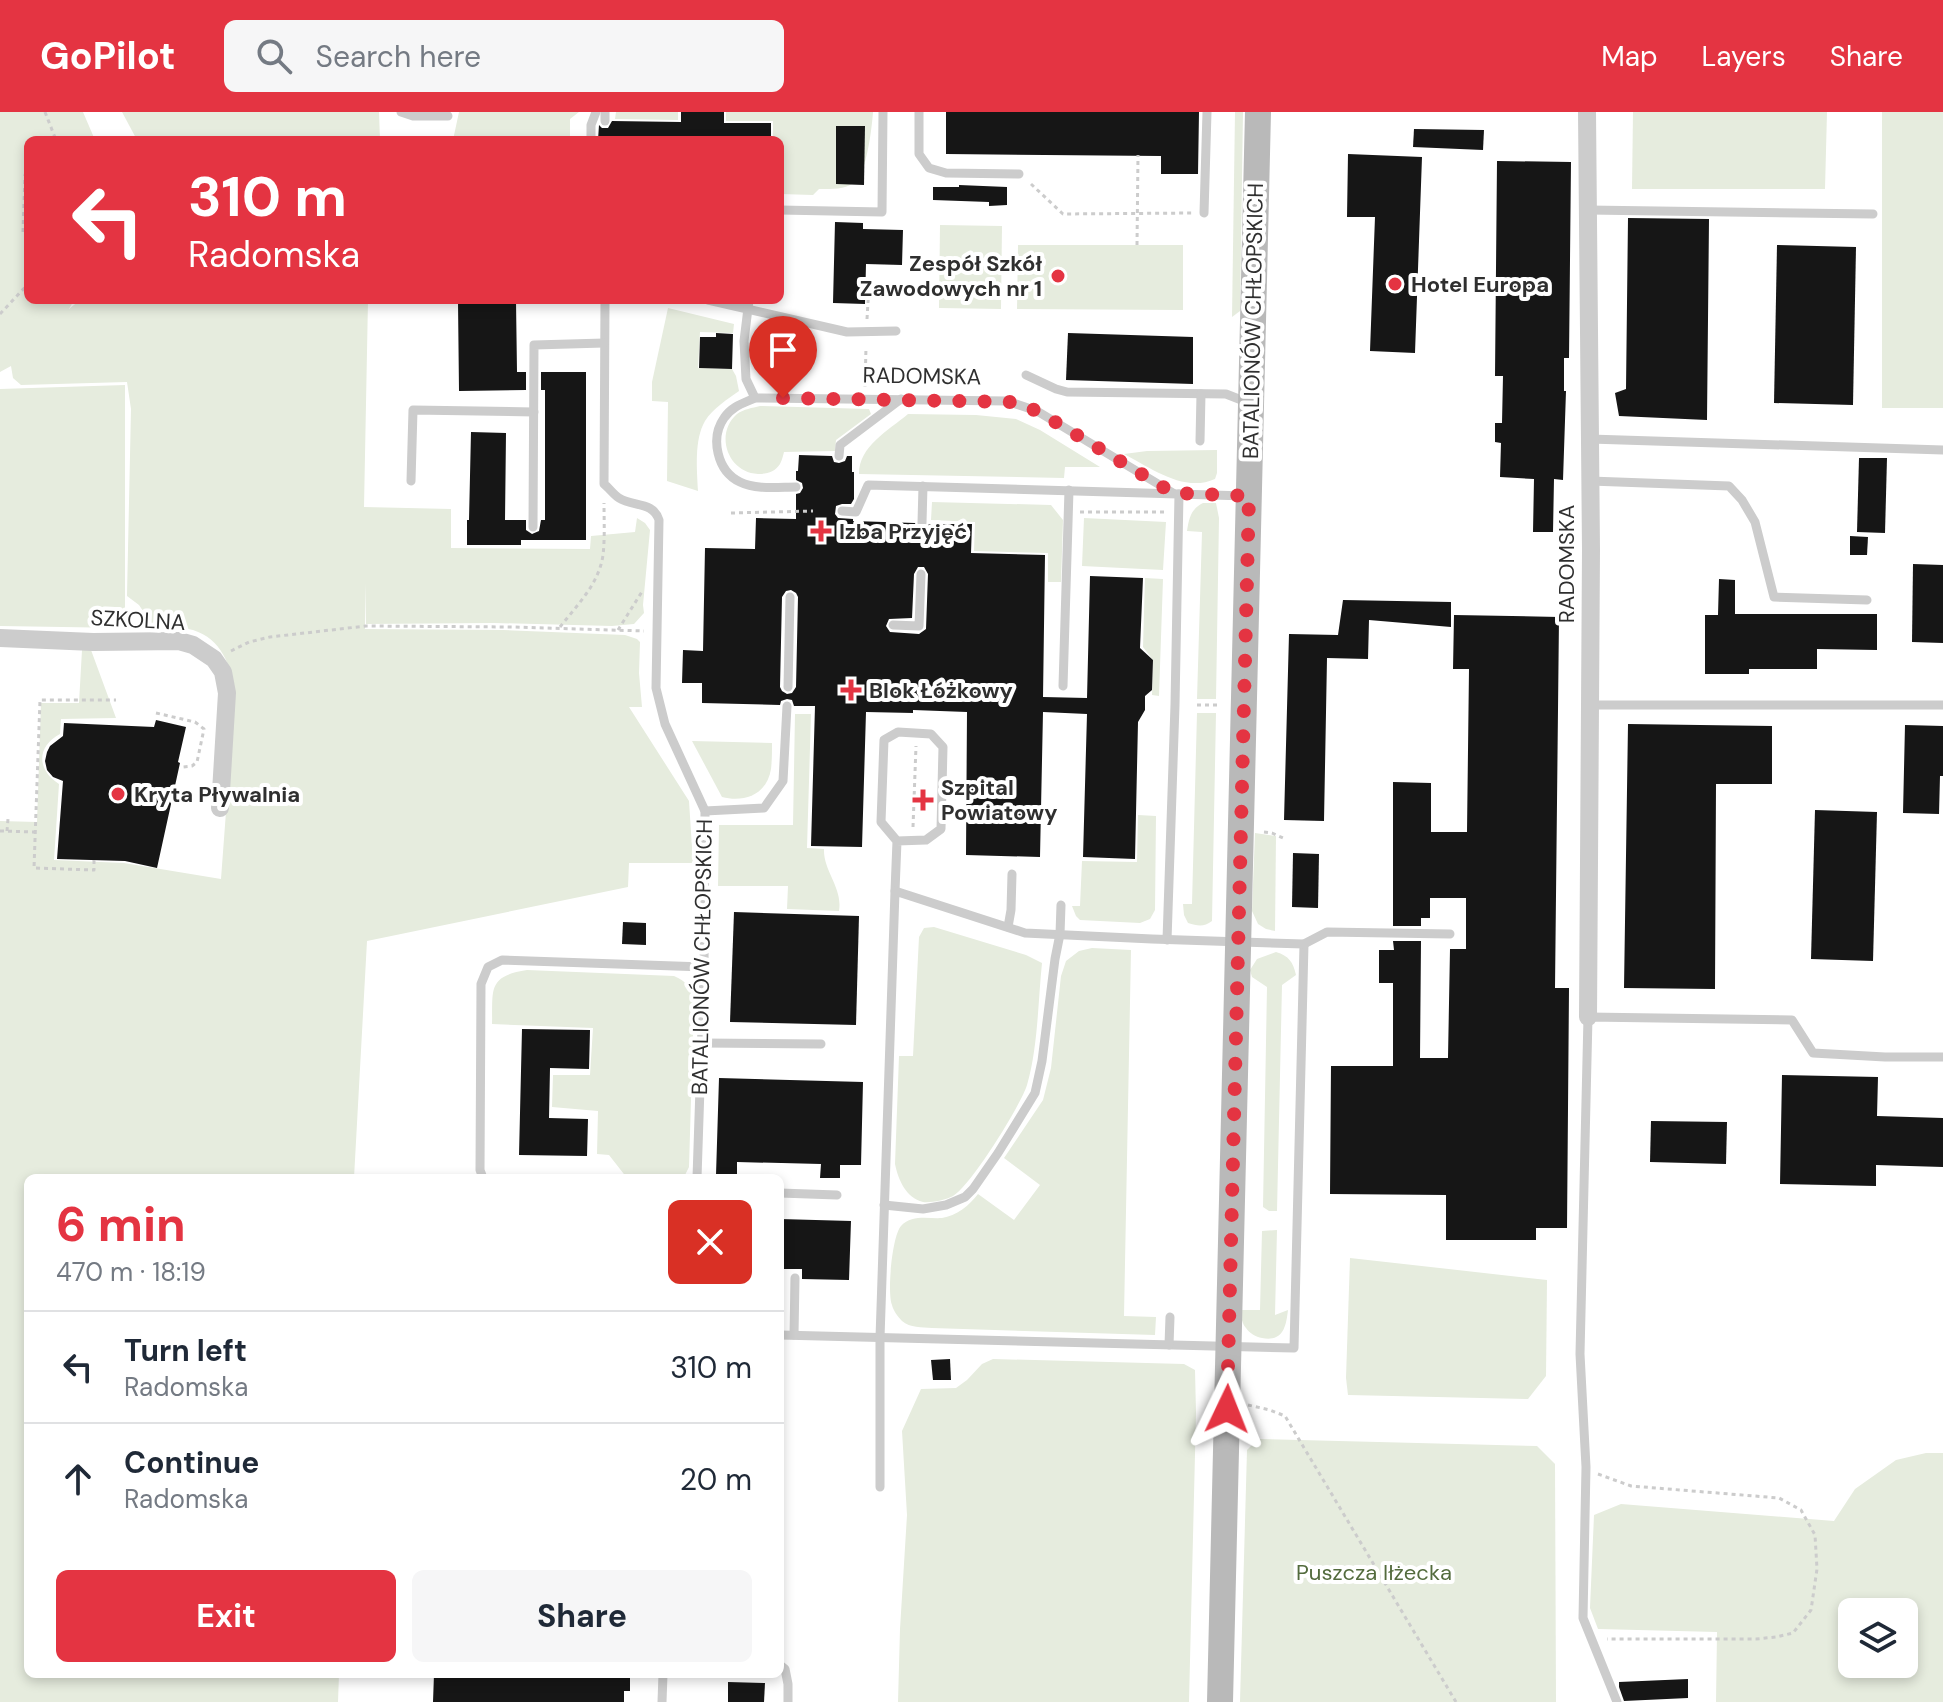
<!DOCTYPE html>
<html lang="en">
<head>
<meta charset="utf-8">
<style>
  :root { --surface:#fff; --page:#f6f6f7; --text:#1f2937; --muted:#747a83; --line:#e0e1e3; --accent:#e43442 }
  body { margin:0; font-family:"DM Sans",sans-serif; background:var(--page); color:var(--text); height:100vh; display:flex; flex-direction:column; font-size:30px; white-space:nowrap }
  * { box-sizing:border-box; margin:0 }
  p { font-size:26px; color:var(--muted) }
  .icon { flex:none; width:44px; height:44px; fill:none; stroke:currentColor; stroke-width:2; stroke-linecap:round; stroke-linejoin:round }
  .map { position:relative; flex:1; overflow:hidden }
  .details { position:absolute; left:24px; top:1062px; width:760px; height:504px; display:flex; flex-direction:column; background:var(--surface); border-radius:12px; box-shadow:0 4px 12px #0003 }
  .details>* { flex:none }
  .guide { position:absolute; left:24px; top:24px; width:760px; height:168px; border-radius:12px; box-shadow:0 4px 12px #0003; background:#e43442; color:#fff; overflow:hidden }
  .tools { position:absolute; left:1838px; top:1486px; display:grid; gap:16px }
  .tools a { display:grid; place-items:center; width:80px; height:80px; border-radius:12px; background:var(--surface); box-shadow:0 4px 12px #0003; font-size:40px }
  .pin { position:absolute; display:grid; place-items:center; width:68px; height:68px; color:#fff; margin:-82px -34px; border-radius:50% 50% 50% 0; rotate:-45deg; box-shadow:0 0 8px #0007 }
  .pin .icon { rotate:45deg }
  .me { position:absolute; width:88px; margin:-44px; rotate:2deg; stroke-linejoin:round; filter:drop-shadow(0 0 6px #0008) }
  .turn { display:flex; align-items:center; gap:28px; height:168px; padding:0 32px; font-size:36px }
  .turn .icon { width:104px; height:104px; stroke-width:2.5 }
  .turn b { display:block; font-size:56px; line-height:68px }
  .round { display:grid; place-items:center; flex:none; width:84px; height:84px; border-radius:12px; background:var(--page) }
  .headline { display:flex; align-items:center; justify-content:space-between; height:136px; padding:0 32px }
  h1 { font-size:48px; font-weight:700; line-height:60px; color:var(--accent) }
  .button { display:flex; gap:16px; margin-top:auto; padding:16px 32px }
  .button a { flex:1; height:92px; border-radius:12px; background:var(--accent); color:#fff; font-size:32px; font-weight:700; line-height:92px; text-align:center }
  .button a+a { background:var(--page); color:var(--text) }
  ul { padding:0; list-style:none }
  li { display:flex; align-items:center; gap:24px; height:112px; padding:0 32px; border-top:2px solid var(--line) }
  li div { flex:1 }
  li b { display:block; font-size:30px }
  li em { font-style:normal }
  header { display:flex; align-items:center; gap:48px; box-sizing:border-box; height:112px; padding:0 40px; background:var(--accent); color:#fff }
  header strong { font-size:38px }
  nav { display:flex; gap:44px; margin-inline-start:auto; font-size:28px }
  .search { width:560px; height:72px; background:var(--page); display:flex; align-items:center; gap:20px; box-sizing:border-box; padding:0 28px; border-radius:12px; color:var(--muted); font-size:30px }
  .map>svg:first-child { display:block }
  .green { fill:#e6ecde; fill-rule:evenodd }
  .building { fill:#161616; fill-rule:evenodd }
  .lines { fill:none; stroke-linecap:round; stroke-linejoin:round }
  .path { stroke:#ccc; stroke-width:3; stroke-dasharray:4 4; stroke-linecap:butt }
  .lane { stroke:#ccc; stroke-width:9 }
  .street { stroke:#ccc; stroke-width:18 }
  .secondary { stroke:#b9b9b9; stroke-width:26 }
  .route { stroke:#e43442; stroke-width:14; stroke-dasharray:0 25.2 }
  .poi-dot { fill:#e43442; stroke:#fff; stroke-width:3 }
  .labels { text-anchor:middle; dominant-baseline:central; stroke-width:8; stroke-linejoin:round; paint-order:stroke }
  .poi-label { font-size:22px; font-weight:bold; fill:#2f2f2f; stroke:#fff; text-anchor:start }
  .street-label { font-size:22px; fill:#2f2f2f; stroke:#fff }
  .park-label { font-size:22px; fill:#536b3d; stroke:#fff }
</style>
</head>
<body>
<header>
<strong>GoPilot</strong>
<div class="search"><svg class="icon" aria-label="search" viewBox="0 0 24 24"><circle cx="10" cy="10" r="6"/><path d="M15 15l6 6"/></svg>Search here</div>
<nav><a>Map</a><a>Layers</a><a>Share</a></nav>
</header>
<div class="map">
<svg width="1943" height="1590" viewBox="0 0 1943 1590">
  <rect width="100%" height="100%" fill="#fff"/>
  <!-- green -->
  <g class="green">
    <path d="M 0,0 L 83,0 L 95,28 L 28,28 L 28,188 L 74,188 L 69,197 L 80,188 L 368,188 L 364,395 L 451,397 L 451,436 L 590,437 L 591,424 L 635,420 L 637,406 L 645,411 L 650,418 L 643,493 L 644,501 L 634,512 L 612,514 L 494,511 L 366,512 L 365,471 L 365,517 L 503,518 L 625,523 L 637,527 L 640,530 L 639,561 L 642,595 L 629,595 L 689,689 L 693,751 L 629,751 L 628,775 L 367,829 L 354,1066 L 28,1066 L 28,1562 L 339,1562 L 338,1590 L 0,1590 L 0,709 L 37,710 L 41,591 L 79,591 L 82,538 L 91,538 L 116,606 L 61,607 L 60,622 C 36,635 37,658 59,672 L 54,748 L 124,751 L 221,767 L 235,579 C 230,553 222,527 193,518 C 181,515 155,516 141,515 L 145,502 L 139,493 L 127,484 L 131,297 L 127,270 L 21,273 L 13,266 L 11,254 L 0,260 Z"/>
    <polygon points="122,0 379,0 380,28 137,28"/>
    <polygon points="459,0 579,0 570,7 570,28 453,28"/>
    <polygon points="616,0 678,0 678,8 615,7"/>
    <path d="M 726,0 L 873,0 C 872,15 867,58 856,69 C 847,78 831,77 819,77 L 813,83 L 780,82 L 780,28 L 773,28 L 773,9 L 726,9 Z"/>
    <polygon points="1235,0 1243,0 1240,199 1232,205"/>
    <polygon points="1633,0 1827,0 1825,77 1632,77"/>
    <rect x="1882" y="0" width="61" height="296"/>
    <polygon points="940,113 1002,114 1001,197 939,196"/>
    <polygon points="1018,133 1183,133 1183,198 1017,197"/>
    <path d="M 668,196 L 734,212 L 733,221 L 700,220 L 698,256 L 732,257 L 736,264 L 739,279 C 728,287 713,296 705,309 C 694,328 697,357 698,379 L 667,369 L 668,290 L 652,289 L 652,270 Z"/>
    <polygon points="125,273 125,516 0,514 0,277"/>
    <path d="M 760,294 L 869,297 L 871,302 L 836,328 L 835,339 L 784,340 C 783,344 782,348 780,352 C 775,360 767,362 758,362 C 728,361 714,322 737,302 C 744,297 752,296 760,294 Z"/>
    <path d="M 908,302 L 976,303 L 1016,307 L 1040,318 L 1100,355 L 1065,355 L 1064,366 L 859,362 C 859,334 888,319 908,302 Z"/>
    <path d="M 1217,338 L 1217,361 L 1215,367 C 1184,381 1151,356 1124,342 L 1147,339 Z"/>
    <polygon points="932,390 1051,393 1063,408 1061,470 1048,470 1048,441 974,439 975,410 931,408"/>
    <path d="M 1203,391 L 1216,391 L 1219,406 L 1216,587 L 1197,587 L 1202,420 L 1187,419 C 1189,406 1191,397 1203,391 Z"/>
    <polygon points="1084,406 1166,410 1163,458 1082,454"/>
    <polygon points="1145,466 1163,467 1159,584 1152,583 1153,548 1143,535"/>
    <path d="M 1197,601 L 1216,601 L 1212,809 C 1204,815 1198,814 1188,811 L 1184,803 L 1183,792 L 1192,792 Z"/>
    <path d="M 795,602 L 811,602 L 807,736 L 824,737 C 823,759 843,776 839,799 L 787,797 L 788,774 L 718,774 L 719,713 L 793,713 Z"/>
    <path d="M 692,629 L 772,631 C 772,639 772,649 771,657 C 767,682 745,691 722,685 Z"/>
    <polygon points="1138,703 1156,704 1155,798 1150,807 1140,811 1080,808 1076,804 1072,794 1080,794 1082,749 1137,750"/>
    <polygon points="1255,721 1276,724 1275,819 1266,817 1258,812 1252,799"/>
    <path d="M 934,815 L 1026,843 L 1042,851 C 1038,889 1038,936 1027,973 C 1021,993 970,1075 953,1084 C 946,1088 930,1091 923,1090 C 906,1086 898,1067 895,1052 L 899,944 L 913,944 L 919,825 L 924,816 Z"/>
    <path d="M 1092,836 L 1131,838 L 1124,1204 L 1156,1205 L 1155,1223 L 932,1216 C 922,1215 910,1216 902,1209 C 898,1205 893,1198 892,1193 C 887,1181 892,1124 901,1114 C 912,1102 929,1107 942,1106 C 956,1104 970,1093 978,1082 L 1014,1108 L 1040,1073 L 1004,1046 L 1043,988 L 1051,956 L 1061,864 L 1066,849 L 1079,839 Z"/>
    <path d="M 1276,840 C 1289,844 1293,850 1296,863 L 1282,873 L 1277,1099 L 1269,1099 L 1263,1095 L 1267,875 L 1252,865 L 1250,858 L 1257,847 Z"/>
    <path d="M 527,858 L 674,864 C 686,869 690,875 694,888 L 689,1055 L 684,1065 L 627,1066 L 609,1043 L 597,1042 L 598,999 L 552,995 L 553,963 L 590,963 L 593,916 L 492,912 C 493,878 487,864 527,858 Z"/>
    <path d="M 1277,1118 L 1275,1203 L 1288,1198 C 1286,1215 1283,1230 1262,1226 C 1256,1225 1249,1221 1246,1216 C 1242,1212 1241,1203 1239,1198 L 1260,1198 L 1262,1119 Z"/>
    <polygon points="1350,1146 1547,1168 1546,1264 1528,1287 1348,1283 1346,1266"/>
    <polygon points="993,1247 1184,1252 1195,1258 1196,1301 1189,1590 898,1590 900,1517 907,1403 902,1319 921,1277 956,1276 967,1268 982,1252"/>
    <polygon points="1258,1327 1537,1334 1555,1352 1556,1590 1240,1590 1247,1338"/>
    <path d="M 1926,1341 L 1943,1341 L 1943,1590 L 1716,1590 L 1717,1520 L 1598,1517 L 1590,1496 L 1594,1403 L 1621,1392 L 1834,1409 L 1855,1377 L 1896,1348 ZM 1904,1500 L 1904,1552 L 1852,1552 L 1852,1500 Z"/>
  </g>
  <!-- building -->
  <g class="building">
    <polygon points="681,0 724,0 724,11 771,11 771,28 598,28 599,13 602,16 608,16 612,9 681,10"/>
    <polygon points="946,0 1199,0 1198,62 1161,62 1161,44 946,42"/>
    <polygon points="836,14 865,14 864,73 836,72"/>
    <polygon points="1414,17 1484,18 1483,38 1413,35"/>
    <polygon points="1348,42 1422,45 1415,241 1370,239 1375,105 1347,105"/>
    <polygon points="1497,49 1571,50 1569,246 1564,246 1564,279 1566,279 1563,368 1554,367 1553,420 1533,420 1534,367 1500,365 1501,331 1495,330 1495,311 1502,311 1503,264 1495,264"/>
    <polygon points="959,73 1007,75 1007,93 989,94 989,90 933,88 933,75 959,75"/>
    <polygon points="1628,106 1709,107 1707,308 1619,304 1615,281 1626,277"/>
    <polygon points="835,110 863,111 863,117 903,118 902,153 866,152 865,192 833,191"/>
    <polygon points="1777,133 1856,135 1853,293 1774,291"/>
    <polygon points="516,189 517,260 526,260 526,278 459,279 458,190"/>
    <polygon points="716,221 733,222 732,257 699,256 700,225 716,225"/>
    <polygon points="1068,221 1193,225 1193,272 1066,268"/>
    <polygon points="776,238 794,239 794,270 775,270"/>
    <polygon points="541,260 586,260 586,428 521,428 521,433 467,433 467,408 469,408 471,320 506,321 505,408 526,408 526,418 532,422 539,419 541,408 545,408 545,278 541,278"/>
    <path d="M 799,343 L 832,344 L 834,350 L 839,351 L 845,349 L 847,344 L 852,344 L 852,360 L 854,360 L 854,387 L 851,392 L 842,392 L 836,394 L 835,402 L 838,406 L 853,407 L 853,409 L 915,411 L 916,415 L 921,418 L 926,417 L 929,412 L 972,412 L 971,441 L 1045,443 L 1043,585 L 1087,586 L 1090,464 L 1143,466 L 1140,536 L 1153,548 L 1152,578 L 1145,584 L 1145,598 L 1138,610 L 1135,747 L 1083,745 L 1087,602 L 1043,600 L 1040,745 L 966,743 L 967,600 L 913,598 L 913,601 L 866,600 L 862,735 L 811,734 L 815,594 L 794,594 L 792,588 L 787,587 L 781,589 L 780,593 L 702,591 L 702,571 L 682,571 L 683,538 L 703,539 L 705,436 L 755,437 L 756,406 L 796,407 L 796,382 L 800,381 L 803,376 L 802,371 L 796,368 L 796,359 L 798,359 ZM 918,455 L 924,455 L 928,462 L 926,517 L 919,522 L 890,520 L 886,514 L 889,507 L 912,506 L 914,462 ZM 791,478 L 796,481 L 798,485 L 796,575 L 792,581 L 787,582 L 782,579 L 780,575 L 782,485 L 786,479 Z"/>
    <polygon points="1859,346 1887,346 1885,421 1857,420"/>
    <polygon points="1850,424 1868,425 1867,443 1850,443"/>
    <polygon points="1913,452 1943,453 1943,531 1912,530"/>
    <polygon points="1719,467 1735,468 1735,502 1877,502 1877,538 1817,537 1817,557 1749,557 1749,562 1705,562 1705,503 1718,503"/>
    <polygon points="1343,488 1451,490 1451,515 1369,508 1368,547 1327,546 1324,709 1284,708 1289,522 1338,523"/>
    <polygon points="1454,503 1559,505 1555,876 1569,876 1567,1116 1536,1116 1536,1128 1446,1128 1446,1083 1330,1082 1331,954 1393,954 1393,871 1379,871 1379,838 1394,838 1393,829 1421,829 1420,946 1448,946 1450,837 1466,837 1466,786 1430,786 1430,806 1421,806 1421,814 1393,814 1393,670 1431,671 1431,720 1467,720 1469,557 1453,557"/>
    <polygon points="156,608 186,615 178,650 180,651 157,756 125,749 57,747 63,669 53,665 47,658 45,649 47,640 50,634 63,624 64,611 154,615"/>
    <polygon points="1628,612 1772,614 1772,672 1716,672 1715,877 1624,876"/>
    <polygon points="1905,613 1943,614 1943,664 1940,664 1939,702 1903,701"/>
    <polygon points="1815,698 1877,700 1873,849 1811,847"/>
    <polygon points="1293,741 1319,742 1318,796 1292,795"/>
    <polygon points="734,800 859,804 856,913 730,910"/>
    <polygon points="623,810 646,811 646,833 622,832"/>
    <polygon points="522,917 590,918 589,957 550,956 549,1006 588,1007 587,1044 519,1043"/>
    <polygon points="1782,963 1878,965 1877,1004 1943,1006 1943,1055 1876,1053 1876,1074 1780,1072"/>
    <polygon points="719,966 863,970 861,1053 840,1053 840,1066 820,1066 821,1052 737,1050 737,1063 716,1063"/>
    <polygon points="1651,1009 1727,1010 1726,1052 1650,1050"/>
    <polygon points="780,1107 851,1109 849,1168 802,1167 802,1157 780,1157"/>
    <polygon points="950,1247 951,1268 933,1268 931,1248"/>
    <polygon points="434,1562 630,1562 630,1579 624,1579 624,1590 433,1590"/>
    <polygon points="1688,1567 1688,1586 1624,1589 1619,1575 1619,1570"/>
    <polygon points="728,1570 765,1571 764,1590 728,1590"/>
  </g>
  <g class="lines">
    <!-- path -->
    <g class="path">
      <polyline points="45,0 56,28"/>
      <polyline points="28,63 25,63 23,120 28,121"/>
      <polyline points="1031,72 1063,102 1192,101"/>
      <polyline points="1137,133 1138,43"/>
      <polyline points="0,202 28,172"/>
      <polyline points="867,207 869,174"/>
      <polyline points="865,275 866,235"/>
      <polyline points="1080,400 1165,400"/>
      <polyline points="731,401 813,399"/>
      <path d="M 560,515 C 577,493 599,472 603,443 C 605,426 604,408 604,391"/>
      <polyline points="618,518 643,478"/>
      <polyline points="231,539 249,530 270,525 366,514 513,515 644,519"/>
      <polyline points="1197,593 1221,593"/>
      <polyline points="156,601 195,610 204,617 197,650 192,654 183,655"/>
      <polyline points="913,715 916,634"/>
      <polyline points="0,719 35,720"/>
      <polyline points="7,719 8,707"/>
      <polyline points="1264,720 1272,721 1283,726"/>
      <polyline points="94,748 94,758 34,756 40,588 116,588"/>
      <polyline points="1248,1293 1270,1298 1285,1304 1456,1590"/>
      <polyline points="1598,1362 1631,1374 1779,1386 1801,1398 1815,1423 1817,1457 1811,1498 1793,1521 1776,1525 1756,1527 1607,1527"/>
    </g>
    <!-- lane -->
    <g class="lane">
      <polyline points="401,0 413,4 448,4"/>
      <polyline points="919,0 919,42 929,56 946,61 1019,62"/>
      <polyline points="605,9 605,0"/>
      <polyline points="591,28 591,13 596,0"/>
      <polyline points="780,98 882,100 883,0"/>
      <polyline points="1588,98 1873,102"/>
      <polyline points="1204,101 1207,0"/>
      <path d="M 605,188 L 604,372 C 609,376 614,383 619,386 C 633,395 653,389 659,408 L 656,576 L 665,612 L 705,699 L 704,855 L 697,1066"/>
      <polyline points="708,188 847,220 896,219"/>
      <polyline points="749,188 744,229 746,267 755,286"/>
      <polyline points="1026,263 1056,277 1067,280 1226,282 1249,291"/>
      <polyline points="1590,327 1943,338"/>
      <polyline points="1200,329 1201,282"/>
      <polyline points="839,344 840,333 901,287"/>
      <polyline points="411,369 413,298 534,300"/>
      <polyline points="1590,369 1729,374 1742,388 1755,410 1774,485 1867,488"/>
      <path d="M 796,375 C 779,375 756,378 740,370 C 717,359 710,326 724,306 C 732,294 744,291 755,286 L 1007,289 L 1037,299 L 1173,381"/>
      <polyline points="842,399 856,400 868,373 1246,384"/>
      <polyline points="922,411 923,374"/>
      <polyline points="533,415 534,233 604,231"/>
      <polyline points="893,513 919,514 921,462"/>
      <polyline points="1063,574 1069,378"/>
      <polyline points="788,575 790,485"/>
      <polyline points="1589,593 1943,593"/>
      <polyline points="705,699 764,696 783,669 787,594"/>
      <polyline points="895,779 897,729 926,728 941,717 943,635 931,622 898,620 884,628 881,710 897,729"/>
      <polyline points="1008,815 1011,798 1012,762"/>
      <polyline points="1167,828 1175,593 1179,382"/>
      <polyline points="702,931 821,932"/>
      <polyline points="483,1066 480,1058 481,872 488,855 502,848 704,855"/>
      <polyline points="780,1081 837,1083"/>
      <polyline points="884,1093 923,1097 946,1093 965,1085 973,1077 998,1041 1035,981 1042,949 1055,847 1060,822 1061,793"/>
      <polyline points="780,1223 1294,1236 1304,832"/>
      <polyline points="794,1223 795,1166"/>
      <polyline points="1169,1233 1170,1205"/>
      <polyline points="880,1375 880,1226 895,779 1025,821 1152,827 1304,832 1327,820 1450,822"/>
      <polyline points="780,1553 785,1557 788,1572 788,1590"/>
      <polyline points="662,1590 663,1562"/>
      <polyline points="1617,1590 1583,1506 1586,1355 1580,1242 1588,905 1792,908 1813,941 1885,945 1943,945"/>
    </g>
    <!-- street -->
    <g class="street">
      <polyline points="1587,0 1591,438 1588,905"/>
      <polyline points="0,526 93,530 179,529 193,533 214,547 223,560 227,581 220,696"/>
    </g>
    <!-- secondary -->
    <polyline class="secondary" points="1220,1590 1258,0"/>
  </g>
  <g class="lines">
    <!-- route -->
    <polyline class="route" points="783,286 1012,290 1037,299 1173,381 1249,384 1227,1297"/>
  </g>
  <!-- markers -->
  <g class="poi-dot">
    <circle cx="1058" cy="164" r="8"/>
    <circle cx="1395" cy="172" r="8"/>
    <path d="M817 407h8v8h8v8h-8v8h-8v-8h-8v-8h8z"/>
    <path d="M847 566h8v8h8v8h-8v8h-8v-8h-8v-8h8z"/>
    <circle cx="118" cy="682" r="8"/>
    <path d="M919 676h8v8h8v8h-8v8h-8v-8h-8v-8h8z"/>
  </g>
  <g class="labels">
    <!-- poi labels -->
    <g class="poi-label">
      <text x="1042" y="151" text-anchor="end">Zespół Szkół<tspan x="1042" dy="25">Zawodowych nr 1</tspan></text>
      <text x="1411" y="172">Hotel Europa</text>
      <text x="839" y="419">Izba Przyjęć</text>
      <text x="869" y="578">Blok Łóżkowy</text>
      <text x="941" y="675">Szpital<tspan x="941" dy="25">Powiatowy</tspan></text>
      <text x="134" y="682">Kryta Pływalnia</text>
    </g>
    <!-- street labels -->
    <g class="street-label">
      <text transform="translate(1253 209) rotate(-89)">BATALIONÓW CHŁOPSKICH</text>
      <text transform="translate(922 264) rotate(1)">RADOMSKA</text>
      <text transform="translate(1566 452) rotate(-90)">RADOMSKA</text>
      <text transform="translate(138 508) rotate(3)">SZKOLNA</text>
      <text transform="translate(702 845) rotate(-89)">BATALIONÓW CHŁOPSKICH</text>
    </g>
    <!-- park labels -->
    <g class="park-label">
      <text x="1374" y="1460">Puszcza Iłżecka</text>
    </g>
  </g>
</svg>
<div class="tools">
<a><svg class="icon" aria-label="layers" viewBox="0 0 24 24"><path d="M12 4l9 5-9 5-9-5zM3 14l9 5 9-5"/></svg></a>
</div>
<div class="pin" style="left:783px;top:286px;background:#d93025"><svg class="icon" aria-label="arrive" viewBox="0 0 24 24"><path d="M6 21V4h12l-3 4 3 4H6"/></svg></div>
<svg class="me" style="left:1227px;top:1297px" viewBox="-20 -20 40 40"><path d="M0-17L14 15 0 8-14 15z" fill="#e43442" stroke="#fff" stroke-width="4"/></svg>
<div class="guide">
<div class="turn"><svg class="icon" aria-label="left" viewBox="0 0 24 24"><path d="M17 20v-9H6M10 6l-5 5 5 5"/></svg><div><b>310 m</b>Radomska</div></div>
</div>
<section class="details">
<div class="headline"><div><h1>6 min</h1><p>470 m · 18:19</p></div><a class="round" style="background:#d93025;color:#fff"><svg class="icon" aria-label="close" viewBox="0 0 24 24"><path d="M6 6l12 12M18 6L6 18"/></svg></a></div>
<ul>
<li><svg class="icon" aria-label="left" viewBox="0 0 24 24"><path d="M17 20v-9H6M10 6l-5 5 5 5"/></svg><div><b>Turn left</b><p>Radomska</p></div><em>310 m</em></li>
<li><svg class="icon" aria-label="ahead" viewBox="0 0 24 24"><path d="M12 20V5M6 11l6-6 6 6"/></svg><div><b>Continue</b><p>Radomska</p></div><em>20 m</em></li>
</ul>
<div class="button"><a>Exit</a><a>Share</a></div>
</section>
</div>
</body>
</html>
